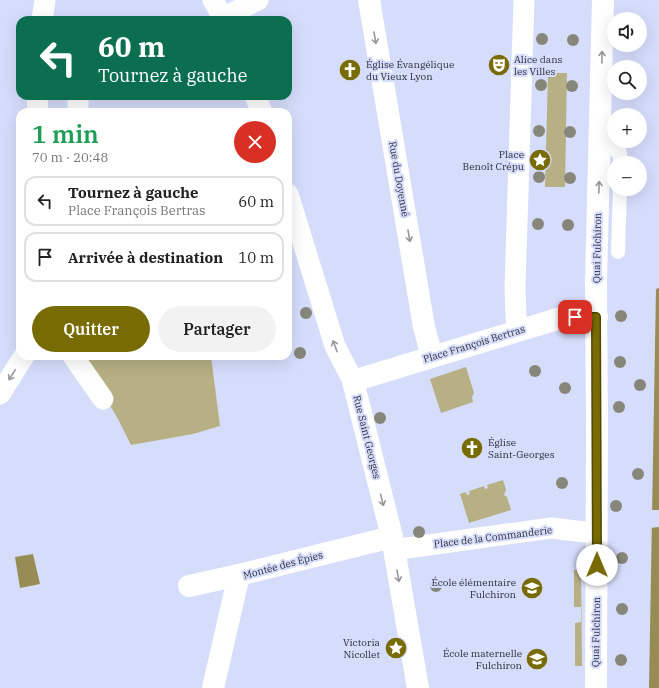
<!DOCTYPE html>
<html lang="fr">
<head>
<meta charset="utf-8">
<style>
  :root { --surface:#fff; --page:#f2f2f2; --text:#222; --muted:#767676; --line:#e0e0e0; --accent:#796b03 }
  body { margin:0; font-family:"IBM Plex Serif",serif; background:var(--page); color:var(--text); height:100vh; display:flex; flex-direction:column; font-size:15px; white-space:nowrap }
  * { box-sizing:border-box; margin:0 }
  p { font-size:13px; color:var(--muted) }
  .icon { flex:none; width:22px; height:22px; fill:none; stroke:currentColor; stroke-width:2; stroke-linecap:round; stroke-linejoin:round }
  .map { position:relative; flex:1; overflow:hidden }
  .drawer { position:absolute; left:16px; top:108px; width:276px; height:252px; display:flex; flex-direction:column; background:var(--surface); border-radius:12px; box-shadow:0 4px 16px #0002 }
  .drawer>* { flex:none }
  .guide { position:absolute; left:16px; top:16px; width:276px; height:84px; border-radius:12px; box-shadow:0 4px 16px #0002; background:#0b6e4f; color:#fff; overflow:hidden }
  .fabs { position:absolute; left:607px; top:12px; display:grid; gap:8px }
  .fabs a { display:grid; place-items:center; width:40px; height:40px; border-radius:50%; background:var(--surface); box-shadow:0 4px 16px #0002; font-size:20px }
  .pin { position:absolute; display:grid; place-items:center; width:34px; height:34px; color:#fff; margin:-17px; border-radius:8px; box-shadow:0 2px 6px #0006 }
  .me { position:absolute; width:44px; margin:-22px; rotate:0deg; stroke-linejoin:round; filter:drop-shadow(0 0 3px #0008) }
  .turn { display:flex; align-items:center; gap:14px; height:84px; padding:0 16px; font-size:18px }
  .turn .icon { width:52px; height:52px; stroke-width:2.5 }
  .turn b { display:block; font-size:28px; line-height:34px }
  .round { display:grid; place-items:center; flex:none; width:42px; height:42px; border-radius:21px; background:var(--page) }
  .summary { display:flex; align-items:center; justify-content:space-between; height:68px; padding:0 16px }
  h1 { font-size:24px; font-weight:600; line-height:30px; color:#1e9e55 }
  .button { display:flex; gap:8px; margin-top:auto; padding:8px 16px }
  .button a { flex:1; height:46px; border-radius:24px; background:var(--accent); color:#fff; font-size:16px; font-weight:600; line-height:46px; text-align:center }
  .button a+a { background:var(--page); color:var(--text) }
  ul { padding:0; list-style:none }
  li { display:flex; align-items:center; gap:12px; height:50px; margin:0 8px 6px; padding:0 8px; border:2px solid var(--line); border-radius:12px }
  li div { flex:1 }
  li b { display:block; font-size:15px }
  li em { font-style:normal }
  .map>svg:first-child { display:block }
  .green { fill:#b7b084 }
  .water { fill:#968c54 }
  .pier { fill:#d6ddfb }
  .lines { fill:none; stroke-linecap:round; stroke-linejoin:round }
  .service { stroke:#fff; stroke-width:14 }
  .pedestrian { stroke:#fff; stroke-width:21 }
  .minor { stroke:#fff; stroke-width:22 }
  .primary { stroke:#fff; stroke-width:22 }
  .tree { fill:#86867a }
  .oneway { stroke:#96979c }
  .route-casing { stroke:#4f4602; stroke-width:10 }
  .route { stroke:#796b03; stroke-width:7 }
  .labels { text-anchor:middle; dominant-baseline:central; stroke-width:4; stroke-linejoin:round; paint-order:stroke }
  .poi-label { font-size:10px; fill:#2c2f3a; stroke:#d6ddfb; text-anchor:end }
  .street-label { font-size:10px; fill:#2c2f3a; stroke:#d6ddfb }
</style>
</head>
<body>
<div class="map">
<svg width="659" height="688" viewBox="0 0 659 688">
  <rect width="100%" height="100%" fill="#d6ddfb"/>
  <!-- green -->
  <g class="green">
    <polygon points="548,73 567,73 565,187 545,187"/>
    <polygon points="81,356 211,356 220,426 193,434 131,445 118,419"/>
    <polygon points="466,367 474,393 472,397 473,402 441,413 430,379"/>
    <polygon points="503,480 506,490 504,495 507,497 511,510 469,523 460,494 466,492 467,495 470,494 469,491 484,486 485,489 488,488 487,485"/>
    <polygon points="581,569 582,666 575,666 575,623 581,622 581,607 574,607 574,570"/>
  </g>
  <!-- water -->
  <g class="water">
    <polygon points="659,288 659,688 649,688 656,289"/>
    <polygon points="33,554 40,584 20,588 15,557"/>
  </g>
  <!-- pier -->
  <polygon class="pier" points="651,510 659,510 659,527 650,528"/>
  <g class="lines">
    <!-- service -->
    <g class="service">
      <polyline points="600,142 620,153 620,163"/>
      <polyline points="618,252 620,189"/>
    </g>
    <!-- pedestrian -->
    <g class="pedestrian">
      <polyline points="213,0 224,20"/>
      <polyline points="223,18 258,0"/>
      <polyline points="42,20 45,0"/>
      <polyline points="37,96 38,112"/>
      <polyline points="78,96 78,112"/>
      <polyline points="255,96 262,112"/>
      <polyline points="288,194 335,346 353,381"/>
      <polyline points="520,330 516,318 515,287 524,0"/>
      <polyline points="73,356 103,399"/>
      <polyline points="0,394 24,356"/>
      <polyline points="400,549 551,528 585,532"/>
    </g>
    <!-- minor -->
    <g class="minor">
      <polyline points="369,0 424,327 432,357"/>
      <polyline points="189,586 239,575"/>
      <polyline points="213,688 239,575 392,537"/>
      <polyline points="418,688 392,537 353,381 564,317 597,317"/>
    </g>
    <!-- primary -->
    <polyline class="primary" points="596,688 597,428 596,281 603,0"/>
  </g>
  <!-- trees -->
  <g class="tree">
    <circle cx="542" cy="39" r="6"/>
    <circle cx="573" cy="40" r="6"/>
    <circle cx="541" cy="85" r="6"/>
    <circle cx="572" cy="86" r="6"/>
    <circle cx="539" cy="131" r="6"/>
    <circle cx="570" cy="132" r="6"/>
    <circle cx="539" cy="177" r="6"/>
    <circle cx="570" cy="178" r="6"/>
    <circle cx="538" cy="224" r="6"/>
    <circle cx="568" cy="225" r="6"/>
    <circle cx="306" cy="313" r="6"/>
    <circle cx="621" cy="316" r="6"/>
    <circle cx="300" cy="353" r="6"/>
    <circle cx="620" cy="362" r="6"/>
    <circle cx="535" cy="371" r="6"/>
    <circle cx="640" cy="385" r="6"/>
    <circle cx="565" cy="388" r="6"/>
    <circle cx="619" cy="407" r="6"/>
    <circle cx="380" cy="418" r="6"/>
    <circle cx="638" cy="474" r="6"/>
    <circle cx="562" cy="483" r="6"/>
    <circle cx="616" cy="506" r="6"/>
    <circle cx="419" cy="532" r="6"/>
    <circle cx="622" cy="558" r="6"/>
    <circle cx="436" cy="586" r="6"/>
    <circle cx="622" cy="609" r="6"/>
    <circle cx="621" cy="660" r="6"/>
  </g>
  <!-- one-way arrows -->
  <defs><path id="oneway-shaft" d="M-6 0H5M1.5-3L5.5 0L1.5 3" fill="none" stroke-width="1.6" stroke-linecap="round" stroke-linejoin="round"/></defs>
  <g class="oneway">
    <use href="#oneway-shaft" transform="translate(375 38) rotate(80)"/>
    <use href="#oneway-shaft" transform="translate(602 57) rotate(-89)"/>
    <use href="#oneway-shaft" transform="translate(599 187) rotate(-88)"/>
    <use href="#oneway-shaft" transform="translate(409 236) rotate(80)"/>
    <use href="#oneway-shaft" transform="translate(335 346) rotate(-110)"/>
    <use href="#oneway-shaft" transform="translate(12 375) rotate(122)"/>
    <use href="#oneway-shaft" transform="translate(382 500) rotate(76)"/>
    <use href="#oneway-shaft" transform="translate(398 576) rotate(80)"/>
  </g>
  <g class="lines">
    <!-- route casing -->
    <g class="route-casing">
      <polyline id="route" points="575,317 596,317 597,565"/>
    </g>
    <!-- route -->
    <use href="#route" class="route"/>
  </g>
  <!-- icons -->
  <defs>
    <g id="theatre-disc" transform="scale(1.15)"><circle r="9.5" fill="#796b03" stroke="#d6ddfb"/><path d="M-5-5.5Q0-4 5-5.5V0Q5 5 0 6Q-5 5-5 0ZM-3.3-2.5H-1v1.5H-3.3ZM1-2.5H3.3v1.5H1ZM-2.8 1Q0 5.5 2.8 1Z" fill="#fff"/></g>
    <g id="church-disc" transform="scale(1.15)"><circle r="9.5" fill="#796b03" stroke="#d6ddfb"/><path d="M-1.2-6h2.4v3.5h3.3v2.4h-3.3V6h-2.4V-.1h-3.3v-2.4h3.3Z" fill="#fff"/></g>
    <g id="sight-disc" transform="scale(1.15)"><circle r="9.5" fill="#796b03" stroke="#d6ddfb"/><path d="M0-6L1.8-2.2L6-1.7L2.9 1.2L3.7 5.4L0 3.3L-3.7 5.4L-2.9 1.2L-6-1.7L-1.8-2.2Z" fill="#fff"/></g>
    <g id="school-disc" transform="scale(1.15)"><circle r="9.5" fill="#796b03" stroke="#d6ddfb"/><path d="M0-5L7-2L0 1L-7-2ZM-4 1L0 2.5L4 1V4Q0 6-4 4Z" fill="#fff"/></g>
  </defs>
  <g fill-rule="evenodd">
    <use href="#theatre-disc" x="499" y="65"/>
    <use href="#church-disc" x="350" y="70"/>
    <use href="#sight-disc" x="540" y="160"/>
    <use href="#church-disc" x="472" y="448"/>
    <use href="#school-disc" x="532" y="588"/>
    <use href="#sight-disc" x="396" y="648"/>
    <use href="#school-disc" x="537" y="659"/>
  </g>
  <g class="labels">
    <!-- poi labels -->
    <g class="poi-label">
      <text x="514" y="59" text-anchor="start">Alice dans<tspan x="514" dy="12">les Villes</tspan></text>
      <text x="366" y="64" text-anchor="start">Église Évangélique<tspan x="366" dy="12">du Vieux Lyon</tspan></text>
      <text x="524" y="154">Place<tspan x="524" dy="12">Benoît Crépu</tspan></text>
      <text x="488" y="442" text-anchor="start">Église<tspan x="488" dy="12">Saint-Georges</tspan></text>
      <text x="516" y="582">École élémentaire<tspan x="516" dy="12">Fulchiron</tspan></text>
      <text x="380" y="642">Victoria<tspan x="380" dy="12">Nicollet</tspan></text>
      <text x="522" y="653">École maternelle<tspan x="522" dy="12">Fulchiron</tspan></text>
    </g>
    <!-- street labels -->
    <g class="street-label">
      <text transform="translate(399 179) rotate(80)">Rue du Doyenné</text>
      <text transform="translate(597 248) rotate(-89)">Quai Fulchiron</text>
      <text transform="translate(474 344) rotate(-17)">Place François Bertras</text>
      <text transform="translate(367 437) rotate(76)">Rue Saint Georges</text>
      <text transform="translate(493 537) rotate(-7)">Place de la Commanderie</text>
      <text transform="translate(283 565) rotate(-15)">Montée des Épies</text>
      <text transform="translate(596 632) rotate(-89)">Quai Fulchiron</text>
    </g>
  </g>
</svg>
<div class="fabs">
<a><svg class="icon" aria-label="sound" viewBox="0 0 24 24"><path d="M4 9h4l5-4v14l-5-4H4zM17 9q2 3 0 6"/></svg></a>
<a><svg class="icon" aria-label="search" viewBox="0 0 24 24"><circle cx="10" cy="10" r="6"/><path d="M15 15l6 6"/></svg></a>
<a>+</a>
<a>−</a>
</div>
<div class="pin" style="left:575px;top:317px;background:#d93025"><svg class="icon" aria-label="arrive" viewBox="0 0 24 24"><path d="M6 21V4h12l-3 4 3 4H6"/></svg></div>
<svg class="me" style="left:597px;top:565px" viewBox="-20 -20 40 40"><circle r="19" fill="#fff"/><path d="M0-13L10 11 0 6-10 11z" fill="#796b03"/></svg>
<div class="guide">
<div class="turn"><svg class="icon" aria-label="left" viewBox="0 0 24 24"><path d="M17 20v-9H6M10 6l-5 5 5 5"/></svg><div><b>60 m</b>Tournez à gauche</div></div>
</div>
<section class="drawer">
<div class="summary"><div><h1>1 min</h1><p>70 m · 20:48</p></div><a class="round" style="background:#d93025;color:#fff"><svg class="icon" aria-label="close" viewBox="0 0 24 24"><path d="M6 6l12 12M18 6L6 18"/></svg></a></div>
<ul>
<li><svg class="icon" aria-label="left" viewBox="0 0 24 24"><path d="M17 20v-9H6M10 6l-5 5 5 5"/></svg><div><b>Tournez à gauche</b><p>Place François Bertras</p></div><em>60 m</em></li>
<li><svg class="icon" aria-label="arrive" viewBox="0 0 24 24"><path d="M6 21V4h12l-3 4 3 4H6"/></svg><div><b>Arrivée à destination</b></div><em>10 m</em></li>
</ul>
<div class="button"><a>Quitter</a><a>Partager</a></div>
</section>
</div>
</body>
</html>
